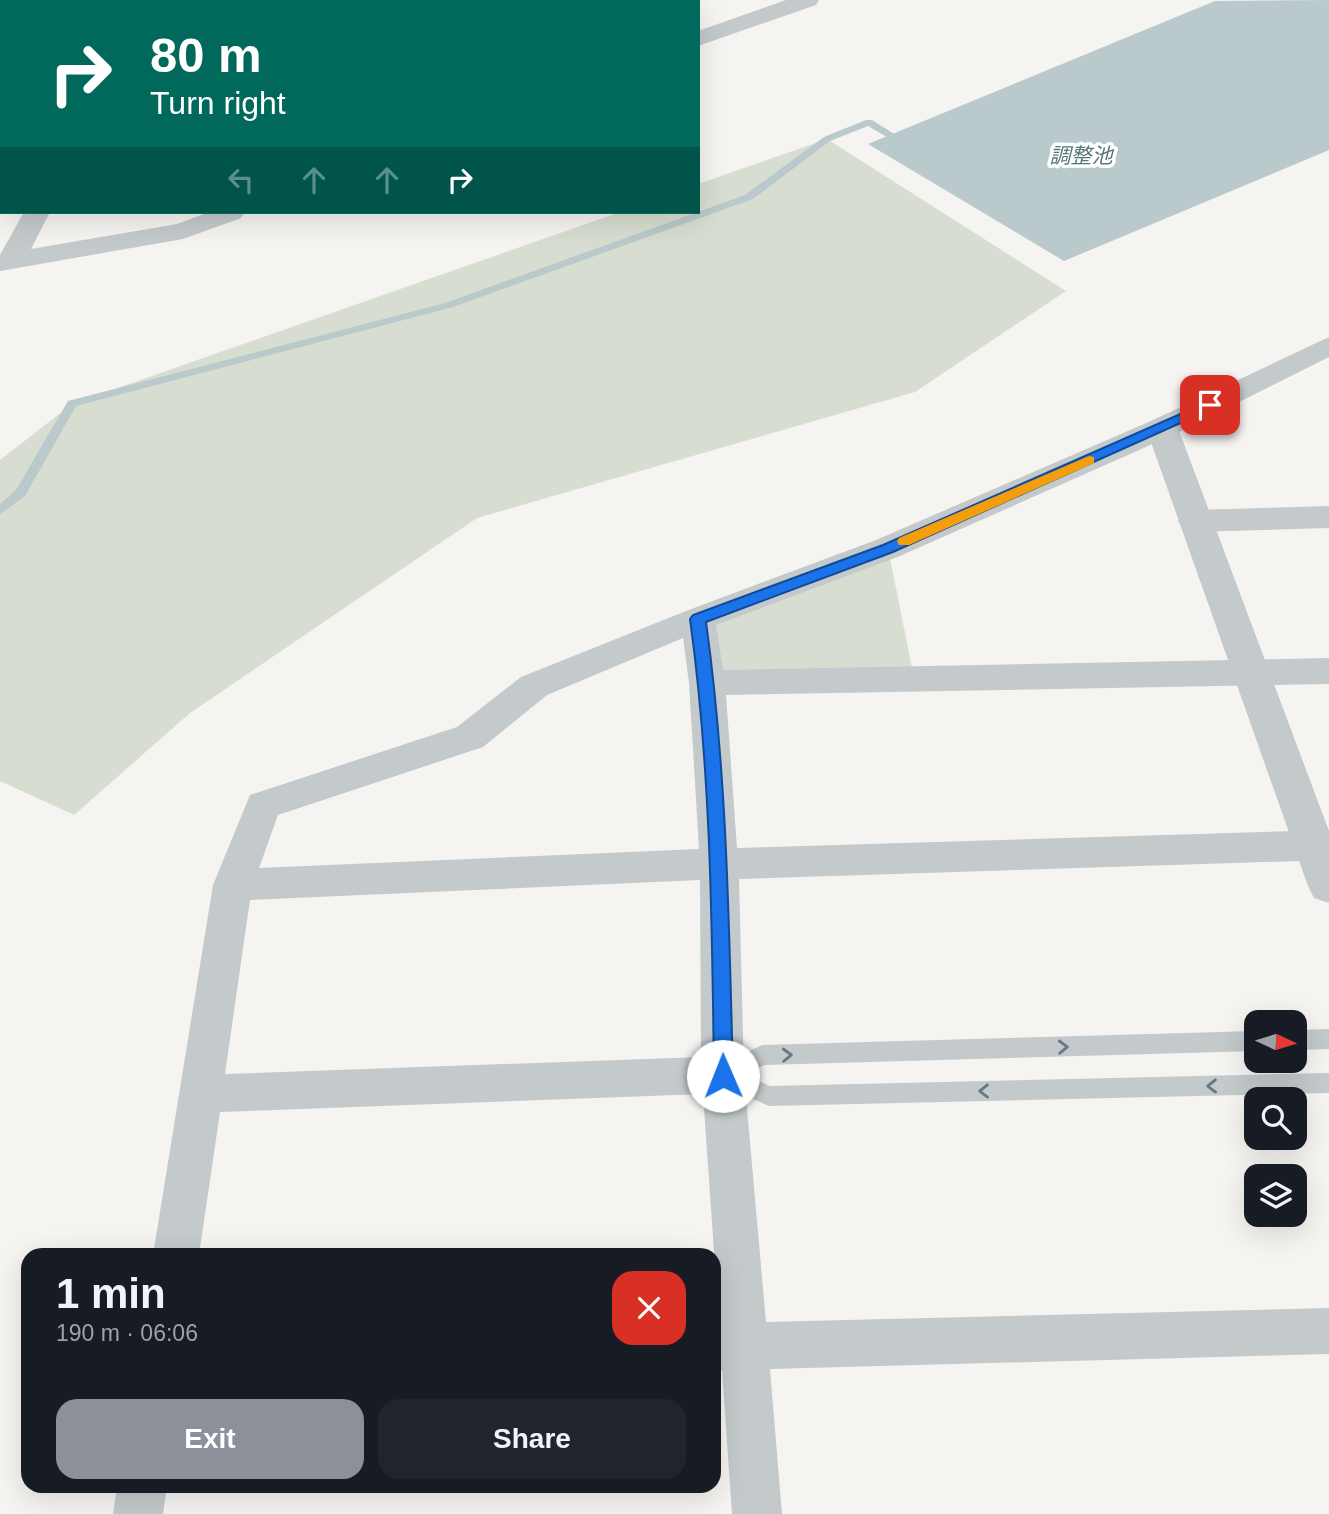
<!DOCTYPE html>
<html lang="en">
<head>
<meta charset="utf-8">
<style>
  :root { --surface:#171b24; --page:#20242c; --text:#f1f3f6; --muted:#9ea1a6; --accent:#8c9099 }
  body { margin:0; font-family:Helvetica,"Noto Sans JP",sans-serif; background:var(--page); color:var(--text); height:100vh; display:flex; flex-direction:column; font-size:26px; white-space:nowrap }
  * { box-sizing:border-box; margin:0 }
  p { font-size:23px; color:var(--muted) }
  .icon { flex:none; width:38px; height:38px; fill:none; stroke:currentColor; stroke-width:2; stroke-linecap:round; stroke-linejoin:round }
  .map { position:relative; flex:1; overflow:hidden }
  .side { position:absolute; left:21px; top:1248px; width:700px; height:245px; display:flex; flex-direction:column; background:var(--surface); border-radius:21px; box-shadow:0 7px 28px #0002 }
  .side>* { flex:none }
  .hud { position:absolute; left:0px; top:0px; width:700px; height:214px; box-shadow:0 7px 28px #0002; background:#00695c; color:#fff; overflow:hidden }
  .needle { width:46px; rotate:94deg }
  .buttons { position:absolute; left:1244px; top:1010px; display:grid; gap:14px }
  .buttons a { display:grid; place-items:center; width:63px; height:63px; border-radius:14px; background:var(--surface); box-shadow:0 7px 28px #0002; font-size:35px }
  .pin { position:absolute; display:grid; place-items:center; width:60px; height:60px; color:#fff; margin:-30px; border-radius:14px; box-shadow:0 4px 10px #0006 }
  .me { position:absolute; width:77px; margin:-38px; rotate:359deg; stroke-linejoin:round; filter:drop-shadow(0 0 5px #0008) }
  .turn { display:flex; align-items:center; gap:24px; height:147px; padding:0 35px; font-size:32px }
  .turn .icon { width:91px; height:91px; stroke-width:2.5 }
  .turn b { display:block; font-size:49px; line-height:60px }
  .lanes { display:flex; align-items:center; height:66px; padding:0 35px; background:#0003; justify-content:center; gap:35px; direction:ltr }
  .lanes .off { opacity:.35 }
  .round { display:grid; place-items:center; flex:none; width:74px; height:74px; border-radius:21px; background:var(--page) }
  .summary { display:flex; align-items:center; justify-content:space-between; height:119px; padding:0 35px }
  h1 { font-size:42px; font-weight:700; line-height:52px }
  .action { display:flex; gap:14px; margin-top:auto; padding:14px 35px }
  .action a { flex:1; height:80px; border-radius:21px; background:var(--accent); color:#fff; font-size:28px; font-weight:700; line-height:80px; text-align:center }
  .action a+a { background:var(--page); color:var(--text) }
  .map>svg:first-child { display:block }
  .green { fill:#d8ddd1 }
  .water { fill:#bac9cb }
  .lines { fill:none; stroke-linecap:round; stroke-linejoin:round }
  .stream { fill:#bac9cb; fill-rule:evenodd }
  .service { fill:#c4c9cb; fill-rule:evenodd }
  .minor { fill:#c4c9cb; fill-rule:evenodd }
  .tertiary { fill:#c4c9cb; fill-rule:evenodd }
  .oneway { stroke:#637a82 }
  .route { fill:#1a73e8; stroke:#114b97; stroke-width:2 }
  .slow { fill:#f59e0b }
  .labels { text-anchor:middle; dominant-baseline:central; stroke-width:7; stroke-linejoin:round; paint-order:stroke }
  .far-water-label { font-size:21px; font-style:italic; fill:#58777a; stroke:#fff }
</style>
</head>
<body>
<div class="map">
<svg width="1329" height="1514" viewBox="0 0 1329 1514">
  <rect width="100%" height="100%" fill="#f5f4f1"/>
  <!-- green -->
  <g class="green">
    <polygon points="827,139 1066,291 915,392 477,518 190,713 74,815 0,781 0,460 72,404 620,212 698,212 698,184"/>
    <polygon points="888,548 914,678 707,683 698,619"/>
  </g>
  <!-- water -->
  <polygon class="water" points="1329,0 1329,150 1064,261 868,144 1215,1"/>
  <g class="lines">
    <!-- stream -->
    <polygon class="stream" points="866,120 872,120 912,145 904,147 868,126 830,141 753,199 453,307 76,406 25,496 0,514 0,504 16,490 68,401 445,303 745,195 824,137"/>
    <!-- service -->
    <g class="service">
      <polygon points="1329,1029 1329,1049 1295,1050 1295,1030"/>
      <polygon points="1256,1031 1256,1051 765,1065 745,1075 770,1086 1329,1073 1329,1093 769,1106 715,1082 712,1075 715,1068 762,1045"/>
    </g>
    <!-- minor -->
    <g class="minor">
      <polygon points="135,0 157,0 134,2"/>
      <polygon points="259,0 281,0 258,2"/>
      <polygon points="404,0 426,0 403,2"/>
      <rect x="499" y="0" width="22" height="2"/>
      <rect x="655" y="0" width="22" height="2"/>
      <polygon points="786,0 819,0 816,5 698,46 698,31"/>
      <polygon points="2,10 2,26 0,27 0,11"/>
      <polygon points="24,212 50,212 31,249 177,224 209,212 245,212 241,218 183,239 0,271 0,255"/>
      <path d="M 1329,337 L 1329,357 L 1173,435 L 900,556 L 716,625 L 723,670 L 1329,658 L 1329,684 L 726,695 L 737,848 L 1329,830 L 1329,860 L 739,879 L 744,1075 L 766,1322 L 1329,1308 L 1329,1354 L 770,1369 L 782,1514 L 732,1514 L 722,1370 L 714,1370 L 714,1324 L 719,1323 L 703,1094 L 220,1112 L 199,1255 L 153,1255 L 213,885 L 250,795 L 457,727 L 521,677 L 686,611 L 876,540 L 1151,421 ZM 683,638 L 689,683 L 699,849 L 259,868 L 278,815 L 483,747 L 547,695 ZM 700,880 L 701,1057 L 225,1074 L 250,900 Z"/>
      <polygon points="1329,506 1329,528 1194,532 1183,529 1178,521 1183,513 1194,510"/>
      <polygon points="117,1486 167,1486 163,1514 113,1514"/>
    </g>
    <!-- tertiary -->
    <polygon class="tertiary" points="1162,418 1173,421 1178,428 1329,831 1329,903 1314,898 1308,886 1146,428 1151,421"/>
  </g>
  <!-- one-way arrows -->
  <defs><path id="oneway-chevron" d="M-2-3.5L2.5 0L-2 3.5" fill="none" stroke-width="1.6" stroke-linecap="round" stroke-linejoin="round" transform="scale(1.75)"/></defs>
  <g class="oneway">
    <use href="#oneway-chevron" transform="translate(1063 1047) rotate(-2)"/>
    <use href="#oneway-chevron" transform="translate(787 1055) rotate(-2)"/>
    <use href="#oneway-chevron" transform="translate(1212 1086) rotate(179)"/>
    <use href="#oneway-chevron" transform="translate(984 1091) rotate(179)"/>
  </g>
  <!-- route -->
  <path class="route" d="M 1210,401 L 1216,405 L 1214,408 L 893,552 L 706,622 C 727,772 729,924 733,1076 L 730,1081 L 723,1084 L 717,1081 L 714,1076 C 712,923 711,770 690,619 L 693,615 L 883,545 Z"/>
  <!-- slow -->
  <polygon class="slow" points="1089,456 1094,457 1094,463 909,545 899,545 897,541 899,538"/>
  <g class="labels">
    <!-- far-water labels -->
    <g class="far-water-label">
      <text x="1081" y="155">調整池</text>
    </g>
  </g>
</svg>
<div class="buttons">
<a><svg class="needle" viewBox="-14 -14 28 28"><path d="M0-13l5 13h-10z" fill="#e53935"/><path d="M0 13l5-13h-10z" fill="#9ea1a6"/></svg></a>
<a><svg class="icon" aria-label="search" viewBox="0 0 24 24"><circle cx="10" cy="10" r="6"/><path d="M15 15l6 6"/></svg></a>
<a><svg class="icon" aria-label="layers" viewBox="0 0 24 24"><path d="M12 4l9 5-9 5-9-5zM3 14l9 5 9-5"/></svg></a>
</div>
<div class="pin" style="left:1210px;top:405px;background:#d93025"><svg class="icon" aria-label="arrive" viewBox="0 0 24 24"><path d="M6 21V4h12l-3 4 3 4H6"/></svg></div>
<svg class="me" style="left:723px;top:1076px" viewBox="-20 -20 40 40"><circle r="19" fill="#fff"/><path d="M0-13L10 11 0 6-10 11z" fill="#1a73e8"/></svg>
<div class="hud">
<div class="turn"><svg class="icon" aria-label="right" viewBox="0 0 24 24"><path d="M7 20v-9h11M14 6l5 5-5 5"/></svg><div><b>80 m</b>Turn right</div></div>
<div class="lanes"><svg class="icon off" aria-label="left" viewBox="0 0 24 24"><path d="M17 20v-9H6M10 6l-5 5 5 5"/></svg><svg class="icon off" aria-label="ahead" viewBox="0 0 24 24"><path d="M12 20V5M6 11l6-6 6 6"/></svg><svg class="icon off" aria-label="ahead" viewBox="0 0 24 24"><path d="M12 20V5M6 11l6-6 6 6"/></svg><svg class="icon" aria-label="right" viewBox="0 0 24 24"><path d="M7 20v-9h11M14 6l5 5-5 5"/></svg></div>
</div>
<section class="side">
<div class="summary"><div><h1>1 min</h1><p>190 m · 06:06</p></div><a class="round" style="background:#d93025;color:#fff"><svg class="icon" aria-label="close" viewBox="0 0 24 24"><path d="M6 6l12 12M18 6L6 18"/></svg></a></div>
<div class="action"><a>Exit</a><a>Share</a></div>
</section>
</div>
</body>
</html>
